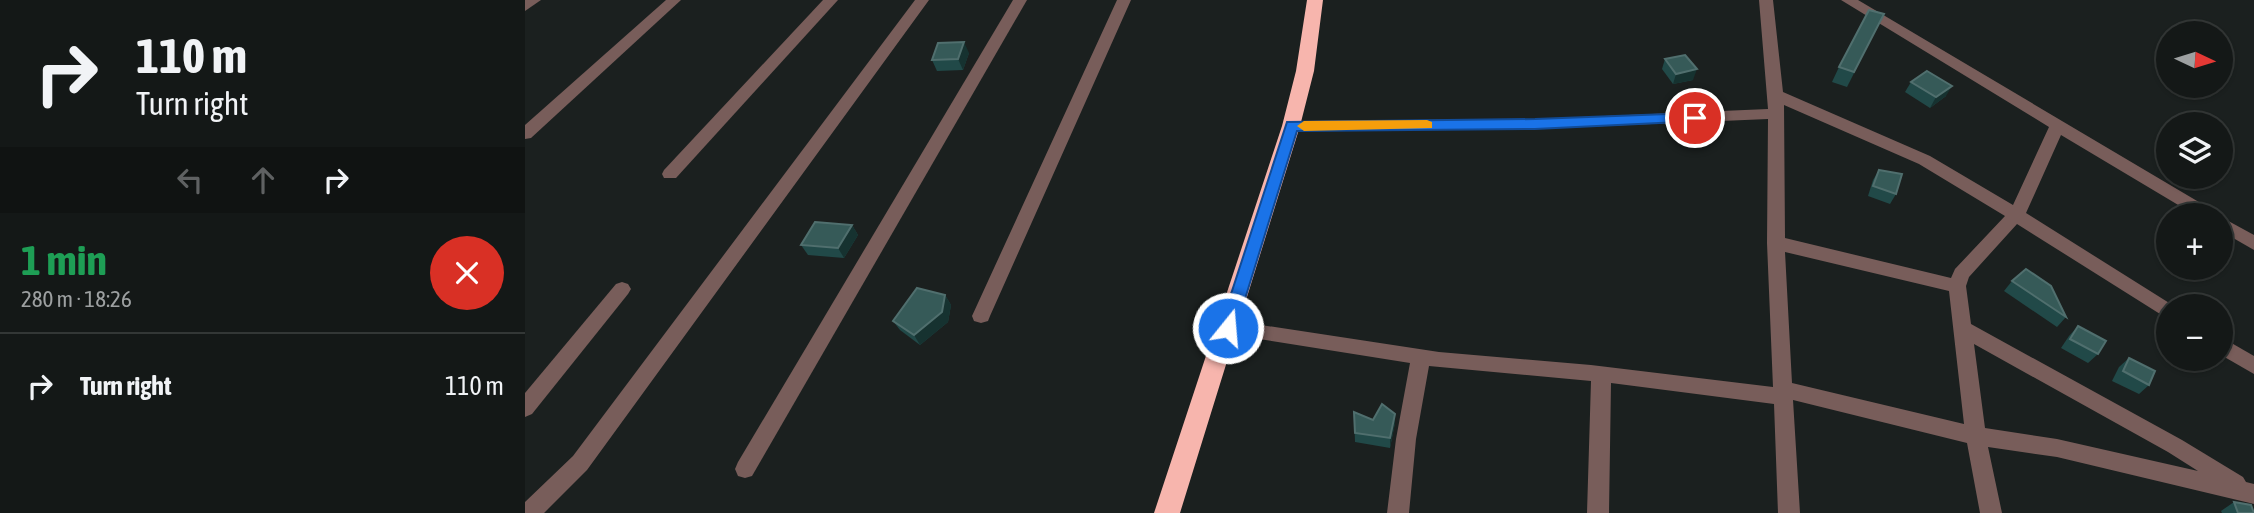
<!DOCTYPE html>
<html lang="en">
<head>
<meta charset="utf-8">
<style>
  :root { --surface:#141817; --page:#1d2120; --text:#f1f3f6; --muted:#9da0a1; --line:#333736 }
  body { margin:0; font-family:"Asap Condensed",sans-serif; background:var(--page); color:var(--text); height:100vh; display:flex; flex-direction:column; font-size:26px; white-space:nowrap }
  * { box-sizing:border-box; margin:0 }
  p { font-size:23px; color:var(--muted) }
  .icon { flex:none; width:38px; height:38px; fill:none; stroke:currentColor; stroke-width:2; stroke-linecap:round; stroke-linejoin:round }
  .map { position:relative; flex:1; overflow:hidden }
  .side { display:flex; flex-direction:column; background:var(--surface); width:525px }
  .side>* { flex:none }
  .hud { background:#141817; color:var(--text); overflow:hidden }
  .needle { width:46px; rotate:94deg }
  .fabs { position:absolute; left:1631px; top:21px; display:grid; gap:14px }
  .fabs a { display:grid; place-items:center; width:77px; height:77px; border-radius:50%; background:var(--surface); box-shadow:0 2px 5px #0004,0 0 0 2px var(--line); font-size:35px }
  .pin { position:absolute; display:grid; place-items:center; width:60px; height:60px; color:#fff; margin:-30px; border:4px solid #fff; border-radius:50%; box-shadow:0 2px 7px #0007 }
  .me { position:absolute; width:77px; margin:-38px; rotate:17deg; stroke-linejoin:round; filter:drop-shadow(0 0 5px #0008) }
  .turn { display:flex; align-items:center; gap:24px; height:147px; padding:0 21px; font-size:32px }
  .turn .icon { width:91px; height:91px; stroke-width:2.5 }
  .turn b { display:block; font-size:49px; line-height:60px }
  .lanes { display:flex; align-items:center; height:66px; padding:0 21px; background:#0003; justify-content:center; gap:35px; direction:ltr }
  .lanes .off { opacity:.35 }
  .round { display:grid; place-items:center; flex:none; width:74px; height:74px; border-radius:37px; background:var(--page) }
  .overview { display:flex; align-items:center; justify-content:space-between; height:119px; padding:0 21px }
  h1 { font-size:42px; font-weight:700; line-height:52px; color:#1e9e55 }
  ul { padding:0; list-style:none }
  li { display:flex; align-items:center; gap:21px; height:105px; padding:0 21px; border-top:2px solid var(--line) }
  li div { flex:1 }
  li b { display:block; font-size:26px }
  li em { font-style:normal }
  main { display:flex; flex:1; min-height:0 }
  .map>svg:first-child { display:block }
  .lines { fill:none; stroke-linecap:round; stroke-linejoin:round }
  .street { fill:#785d5a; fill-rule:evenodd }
  .highway { fill:#f7b5ad; fill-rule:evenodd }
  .wall { fill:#214948 }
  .shaded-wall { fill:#163230 }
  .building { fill:#365a58; stroke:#506f6e; stroke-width:2 }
  .route { fill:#1a73e8; stroke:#114b97; stroke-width:2 }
  .slow { fill:#f59e0b }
</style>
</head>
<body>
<main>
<section class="side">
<div class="hud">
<div class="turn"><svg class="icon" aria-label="right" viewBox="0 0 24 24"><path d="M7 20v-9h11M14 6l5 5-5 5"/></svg><div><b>110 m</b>Turn right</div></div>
<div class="lanes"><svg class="icon off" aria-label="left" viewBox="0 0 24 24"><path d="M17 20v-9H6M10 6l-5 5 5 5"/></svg><svg class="icon off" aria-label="ahead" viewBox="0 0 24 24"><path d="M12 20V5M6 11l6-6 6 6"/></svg><svg class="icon" aria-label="right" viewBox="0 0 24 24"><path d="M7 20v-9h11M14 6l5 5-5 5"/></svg></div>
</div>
<div class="overview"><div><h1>1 min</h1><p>280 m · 18:26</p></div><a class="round" style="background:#d93025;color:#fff"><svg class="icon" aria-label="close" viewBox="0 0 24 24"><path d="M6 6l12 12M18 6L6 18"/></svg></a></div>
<ul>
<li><svg class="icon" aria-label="right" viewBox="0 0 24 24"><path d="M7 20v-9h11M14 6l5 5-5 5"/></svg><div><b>Turn right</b></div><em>110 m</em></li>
</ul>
</section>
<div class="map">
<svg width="1729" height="513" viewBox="0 0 1729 513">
  <rect width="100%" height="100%" fill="#1b201f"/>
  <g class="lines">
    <!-- street -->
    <g class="street">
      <polygon points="0,0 16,0 0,11"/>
      <polygon points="141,0 156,0 6,138 0,139 0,125"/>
      <polygon points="298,0 313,0 151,178 139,178 137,174 139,170"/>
      <polygon points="390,0 404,0 62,470 19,513 0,513 0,502 48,456"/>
      <polygon points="488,0 502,0 227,476 220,478 213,476 210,469 213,462"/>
      <polygon points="592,0 606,0 465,316 463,321 456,323 449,321 447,316"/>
      <path d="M 1234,0 L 1248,0 L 1258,92 L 1405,156 L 1488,205 L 1524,127 L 1316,0 L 1333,0 L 1689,211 L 1691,215 L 1670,215 L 1536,135 L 1501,213 L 1649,306 L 1643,306 L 1643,319 L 1492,224 L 1444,277 L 1441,286 L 1446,324 L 1657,440 L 1718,477 L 1721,482 L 1729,484 L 1729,504 L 1532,457 L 1463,447 L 1477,513 L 1455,513 L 1442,443 L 1268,400 L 1275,513 L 1253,513 L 1249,404 L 1086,383 L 1084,513 L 1062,513 L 1066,381 L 904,366 L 891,439 L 884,513 L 862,513 L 871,439 L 885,363 L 696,333 L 694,328 L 696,323 L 703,320 L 914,352 L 1066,365 L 1248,387 L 1242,243 L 1243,119 L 1010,129 L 766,131 L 758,126 L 766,121 L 1010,119 L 1243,109 ZM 1259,105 L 1394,164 L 1480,216 L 1430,269 L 1426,278 L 1260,238 ZM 1260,252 L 1424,291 L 1439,424 L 1267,383 ZM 1449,344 L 1643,452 L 1673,471 L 1532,439 L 1460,428 Z"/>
      <polygon points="1696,217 1729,235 1729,250 1696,231"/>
      <polygon points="97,282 103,284 106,289 103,294 7,414 0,417 0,393 91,284"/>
      <polygon points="1696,337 1729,356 1729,374 1696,355"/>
    </g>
    <!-- highway -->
    <polygon class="highway" points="782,0 798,0 789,71 775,126 655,513 629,513 757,126 771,71"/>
  </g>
  <!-- wall -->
  <g class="wall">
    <polygon points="1359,14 1322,87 1307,82 1314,67"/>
    <polygon points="444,53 438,70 412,71 407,60"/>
    <polygon points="1140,59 1168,80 1148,84 1137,69"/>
    <polygon points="1386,82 1421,96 1405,108 1380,92"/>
    <polygon points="1354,170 1371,194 1365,204 1343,196 1348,180"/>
    <polygon points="327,225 333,235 319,258 283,255 276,245"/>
    <polygon points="1487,281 1541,317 1532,327 1479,291"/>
    <polygon points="420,295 426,305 423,322 395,345 375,330 368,321"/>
    <polygon points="1553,326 1573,354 1563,363 1536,348 1544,336"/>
    <polygon points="1604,358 1624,385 1614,394 1587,381 1594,367"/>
    <polygon points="829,412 848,420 870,423 865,448 830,442"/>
    <polygon points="1709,502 1729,513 1697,513 1696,511"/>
  </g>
  <!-- shaded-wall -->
  <g class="shaded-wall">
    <polygon points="439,42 444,53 438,70 433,59"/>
    <polygon points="1172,69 1168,80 1148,84 1151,74"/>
    <polygon points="1427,86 1421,96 1405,108 1411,97"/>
    <polygon points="327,225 333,235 319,258 313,248"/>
    <polygon points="420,295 426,305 423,322 395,345 389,335"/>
    <polygon points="870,414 870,423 865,448 865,438"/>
  </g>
  <!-- building -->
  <g class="building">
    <polygon points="1344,10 1359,14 1329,72 1314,67"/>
    <polygon points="439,42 433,59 407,60 413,43"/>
    <polygon points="1160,55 1172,69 1151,74 1140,59"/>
    <polygon points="1402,71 1427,86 1411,97 1386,82"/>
    <polygon points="1354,170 1377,174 1371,194 1348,186"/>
    <polygon points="290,222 327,225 313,248 276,245"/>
    <polygon points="1501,269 1526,286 1541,317 1487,281"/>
    <polygon points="392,288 420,295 417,312 389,335 368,321"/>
    <polygon points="1553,326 1581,341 1573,354 1545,339"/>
    <polygon points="1604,358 1630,371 1624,385 1598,371"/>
    <polygon points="857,404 870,414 865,438 830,433 829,412 848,420"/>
    <polygon points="1709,502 1726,505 1729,513 1713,513"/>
  </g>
  <!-- route -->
  <polygon class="route" points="1170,113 1175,114 1175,121 1010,129 772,131 711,328 709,333 697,333 695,328 762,122 1010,119"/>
  <!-- slow -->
  <polygon class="slow" points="902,120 907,122 907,128 779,131 772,126 779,121"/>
</svg>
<div class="fabs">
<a><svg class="needle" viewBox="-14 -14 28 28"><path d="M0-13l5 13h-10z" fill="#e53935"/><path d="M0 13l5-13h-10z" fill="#9da0a1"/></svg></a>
<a><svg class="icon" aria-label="layers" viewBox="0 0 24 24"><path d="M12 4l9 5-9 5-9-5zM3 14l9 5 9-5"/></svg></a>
<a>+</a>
<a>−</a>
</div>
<div class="pin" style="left:1170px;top:118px;background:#d93025"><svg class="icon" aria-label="arrive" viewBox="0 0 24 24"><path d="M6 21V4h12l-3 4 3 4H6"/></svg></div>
<svg class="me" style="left:703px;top:328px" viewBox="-20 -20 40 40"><circle r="17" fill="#1a73e8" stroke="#fff" stroke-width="3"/><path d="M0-11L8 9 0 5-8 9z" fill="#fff"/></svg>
</div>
</main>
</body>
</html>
